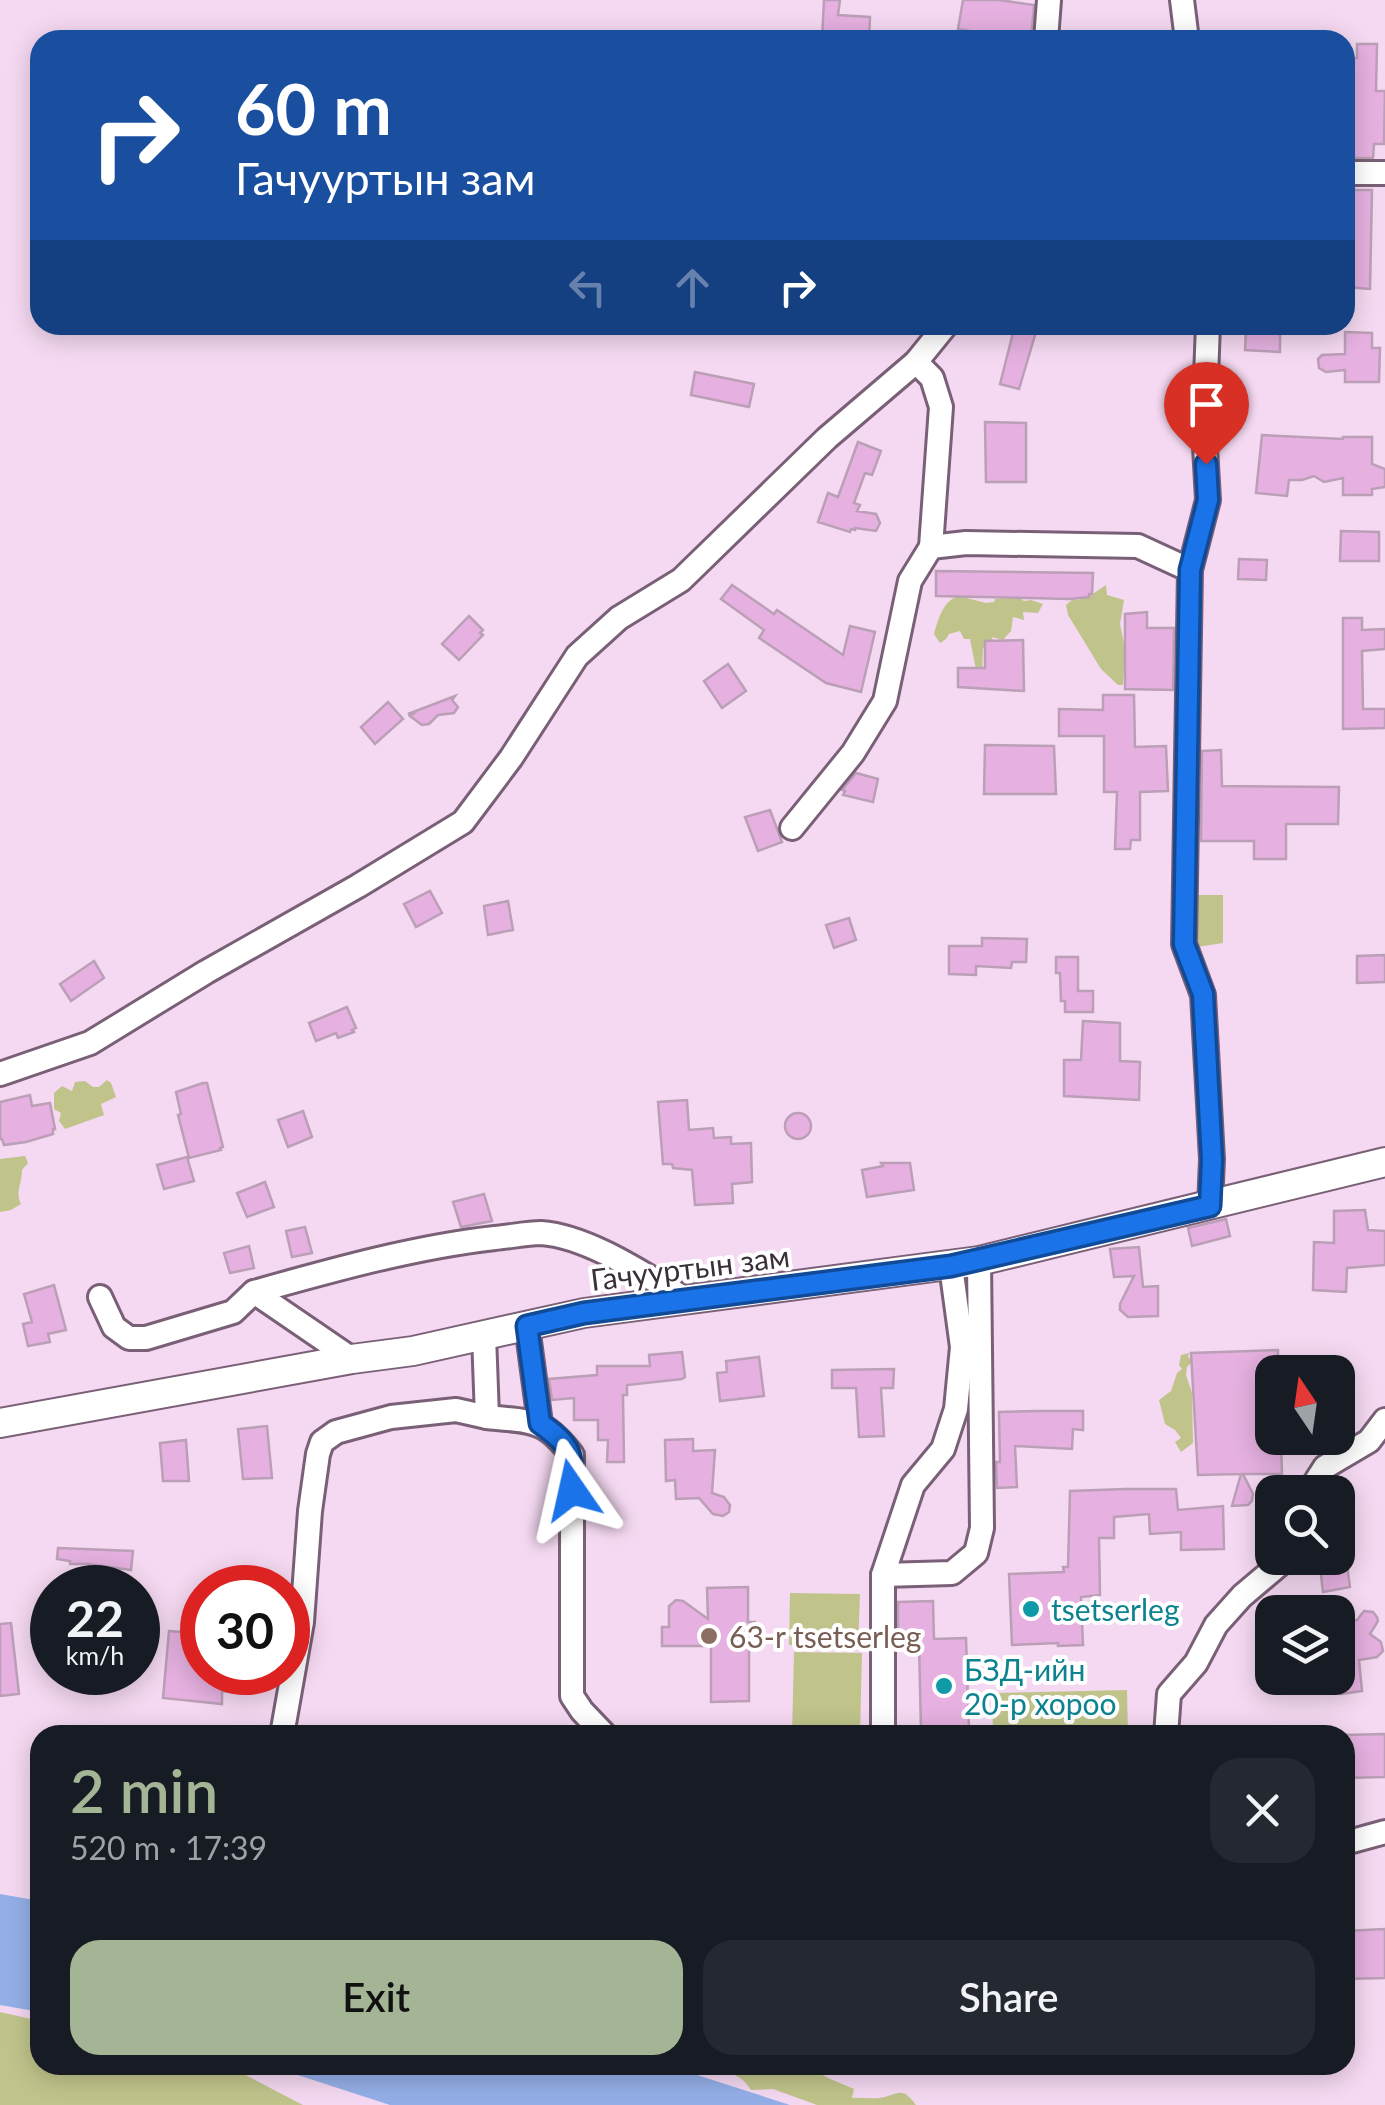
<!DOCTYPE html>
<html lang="en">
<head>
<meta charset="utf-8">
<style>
  :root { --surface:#171b24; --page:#242831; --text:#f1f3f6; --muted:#9ea1a6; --accent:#a4b596 }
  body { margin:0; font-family:Lato,sans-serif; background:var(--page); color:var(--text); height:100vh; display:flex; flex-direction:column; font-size:38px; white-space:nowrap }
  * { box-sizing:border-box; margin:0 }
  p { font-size:32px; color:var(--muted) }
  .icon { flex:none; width:55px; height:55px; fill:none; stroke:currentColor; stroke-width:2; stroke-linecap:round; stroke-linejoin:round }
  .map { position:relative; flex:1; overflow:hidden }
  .panel { position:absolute; left:30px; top:1725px; width:1325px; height:350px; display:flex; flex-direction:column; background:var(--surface); border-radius:30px; box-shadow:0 5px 25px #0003 }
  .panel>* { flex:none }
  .hud { position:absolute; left:30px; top:30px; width:1325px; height:305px; border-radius:30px; box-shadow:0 5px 25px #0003; background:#1a4fa0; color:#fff; overflow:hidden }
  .needle { width:65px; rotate:347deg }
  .fabs { position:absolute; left:1255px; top:1355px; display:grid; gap:20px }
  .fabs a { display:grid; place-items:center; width:100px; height:100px; border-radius:20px; background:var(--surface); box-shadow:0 5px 25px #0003; font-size:50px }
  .speed { position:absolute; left:30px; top:1565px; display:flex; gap:20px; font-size:50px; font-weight:700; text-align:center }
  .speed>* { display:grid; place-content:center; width:130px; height:130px; border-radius:50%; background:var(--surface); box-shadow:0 5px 25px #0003; line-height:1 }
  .speed small { font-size:25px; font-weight:400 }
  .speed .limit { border:15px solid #d22; background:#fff; color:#111 }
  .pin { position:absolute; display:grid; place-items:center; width:85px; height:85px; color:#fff; margin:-102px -42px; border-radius:50% 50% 50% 0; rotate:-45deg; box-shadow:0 0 10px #0007 }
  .pin .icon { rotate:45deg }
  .me { position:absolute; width:110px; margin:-55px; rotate:349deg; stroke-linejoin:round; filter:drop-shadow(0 0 8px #0008) }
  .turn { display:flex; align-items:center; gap:35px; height:210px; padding:0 40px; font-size:45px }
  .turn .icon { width:130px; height:130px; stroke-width:2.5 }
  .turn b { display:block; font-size:70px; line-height:85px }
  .lanes { display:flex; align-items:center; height:95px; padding:0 40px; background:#0003; justify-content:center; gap:50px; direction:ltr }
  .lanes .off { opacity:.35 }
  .round { display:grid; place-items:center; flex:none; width:105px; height:105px; border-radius:30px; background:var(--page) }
  .overview { display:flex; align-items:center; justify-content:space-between; height:170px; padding:0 40px }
  h1 { font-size:60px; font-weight:600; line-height:75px; color:var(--accent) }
  .action { display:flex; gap:20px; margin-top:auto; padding:20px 40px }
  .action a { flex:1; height:115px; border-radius:30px; background:var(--accent); color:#111; font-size:40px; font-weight:600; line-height:115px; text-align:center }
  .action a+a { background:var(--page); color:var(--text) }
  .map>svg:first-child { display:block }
  .green { fill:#c0c48b }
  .water { fill:#94afe8 }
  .building { fill:#e6b1e0; stroke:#ba9fb7; stroke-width:2.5 }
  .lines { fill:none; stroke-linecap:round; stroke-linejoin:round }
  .minor-casing { stroke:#796076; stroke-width:28 }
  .major-casing { stroke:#796076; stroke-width:32 }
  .minor { stroke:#fff; stroke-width:22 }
  .major { stroke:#fff; stroke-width:28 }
  .route-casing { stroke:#114b97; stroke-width:25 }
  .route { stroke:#1a73e8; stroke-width:18 }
  .culture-dot { fill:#0f9aa8; stroke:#fff; stroke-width:4 }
  .education-dot { fill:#8d6e63; stroke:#fff; stroke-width:4 }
  .labels { text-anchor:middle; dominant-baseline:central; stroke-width:8; stroke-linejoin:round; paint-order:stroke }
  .street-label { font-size:30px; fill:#3b303a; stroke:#fff }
  .culture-label { font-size:30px; fill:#0d838f; stroke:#fff; text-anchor:start }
  .education-label { font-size:30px; fill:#785e54; stroke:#fff; text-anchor:start }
</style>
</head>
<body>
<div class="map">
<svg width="1385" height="2105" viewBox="0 0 1385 2105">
  <rect width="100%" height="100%" fill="#f5d9f2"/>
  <!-- green -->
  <g class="green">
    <path d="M 1106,585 L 1107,595 L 1124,600 L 1120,624 L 1125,648 L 1123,685 L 1118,685 L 1101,669 L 1068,615 L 1066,605 L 1072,600 C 1088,600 1093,593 1106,585 Z"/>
    <path d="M 959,596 L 986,603 L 994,602 L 995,599 L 1020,598 L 1024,601 L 1031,600 L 1043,604 L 1038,613 L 1023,612 L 1024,620 L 1013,617 L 1011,631 L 1003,640 L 992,637 L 994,645 L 983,648 L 982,673 L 976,670 L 970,639 L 964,639 L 960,631 L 949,634 L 946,639 L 940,643 L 934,634 C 938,620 943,600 959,596 Z"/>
    <polygon points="1196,895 1223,895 1223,943 1197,947"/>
    <polygon points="107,1080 111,1083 116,1097 101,1104 104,1115 65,1129 59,1121 61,1113 54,1109 54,1093 62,1086 72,1091 75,1082 85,1081 93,1087 99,1087"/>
    <path d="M 25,1156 L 28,1163 L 22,1170 C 22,1184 15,1191 21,1204 L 11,1210 L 0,1212 L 0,1159 Z"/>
    <polygon points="1189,1353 1188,1357 1193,1361 1187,1367 1186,1375 1192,1393 1193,1443 1181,1452 1175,1442 1181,1438 1175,1430 1165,1424 1159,1400 1171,1391 1177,1373 1182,1369 1179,1365 1181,1355"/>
    <polygon points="790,1593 860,1594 858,1647 789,1645"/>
    <polygon points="794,1652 862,1653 860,1735 792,1735"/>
    <polygon points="1127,1690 1128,1735 993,1735 992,1693"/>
    <polygon points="0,2012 40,2021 40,2065 226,2065 303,2105 0,2105"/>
    <path d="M 711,2065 L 805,2065 L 828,2078 L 854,2089 L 852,2098 C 861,2097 870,2099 879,2098 C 897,2096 901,2084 916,2105 L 817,2105 L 773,2089 L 751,2090 C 741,2074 728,2072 711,2065 Z"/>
  </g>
  <!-- water -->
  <g class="water">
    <polygon points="0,1894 40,1901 40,2012 0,2005"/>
    <polygon points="267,2065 666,2065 790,2105 390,2105"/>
  </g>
  <!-- building -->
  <g class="building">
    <polygon points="824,0 840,0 838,15 870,17 869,40 822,40"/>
    <polygon points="963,0 999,0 1034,5 1031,40 1004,40 1005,37 958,29"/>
    <polygon points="1357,44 1377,44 1376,91 1385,91 1384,144 1374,144 1373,158 1345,158 1345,58 1357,58"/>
    <polygon points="1345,190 1372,190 1370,289 1345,287"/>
    <polygon points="1015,325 1038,325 1019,389 1000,384"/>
    <polygon points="1246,329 1280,330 1280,352 1245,350"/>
    <polygon points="1345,332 1372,333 1372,348 1380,348 1379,382 1345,382 1345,370 1326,372 1319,368 1318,359 1322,355 1345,354"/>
    <polygon points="695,372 754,384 749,407 691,395"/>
    <polygon points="985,422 1026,423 1026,482 986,482"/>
    <polygon points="1262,435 1343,439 1343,437 1372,437 1372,464 1385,469 1385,487 1372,489 1372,495 1343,495 1343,478 1324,482 1314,476 1302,480 1289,480 1287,496 1256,493"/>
    <polygon points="858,442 881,451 872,475 865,473 854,503 860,505 857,511 876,514 880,523 876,531 855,528 855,530 851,529 850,532 818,522 828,493 838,497"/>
    <polygon points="1341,531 1379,532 1379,561 1340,561"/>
    <polygon points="1239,559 1267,560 1266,580 1238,579"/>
    <polygon points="936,571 1093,573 1092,594 1089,594 1089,597 1070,599 936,596"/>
    <polygon points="732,585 774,614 777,610 843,655 850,626 875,632 861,692 826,683 759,638 764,630 721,599"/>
    <polygon points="1147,612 1147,628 1174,628 1173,690 1125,689 1125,614"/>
    <polygon points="469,616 483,630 480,633 483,635 459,660 442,644"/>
    <polygon points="1343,618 1362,618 1362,630 1385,629 1385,649 1362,651 1363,709 1385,709 1385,728 1343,729"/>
    <polygon points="1023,640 1024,691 958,687 958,668 985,668 985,641"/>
    <polygon points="728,664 746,691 722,708 704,681"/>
    <polygon points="1103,695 1134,695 1135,747 1166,746 1168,791 1140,792 1140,840 1131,840 1130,849 1115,849 1117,792 1104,792 1104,736 1059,736 1059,709 1103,710"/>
    <polygon points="455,696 452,700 458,707 454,713 438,715 429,724 422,725 410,716 413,714 408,714"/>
    <polygon points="388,702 403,719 375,744 361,727"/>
    <polygon points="985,745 1054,746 1056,794 984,794"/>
    <polygon points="1221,750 1222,786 1339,787 1338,824 1286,824 1286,859 1254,859 1254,841 1201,841 1202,751"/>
    <polygon points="856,773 878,779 873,802 843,795 845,791 842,790"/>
    <polygon points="770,810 782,842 758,851 745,817"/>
    <polygon points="430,891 442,913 416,927 404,904"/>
    <polygon points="508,901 513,930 488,935 484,906"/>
    <polygon points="849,918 856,940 834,948 826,925"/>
    <polygon points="982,938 1027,939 1026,962 1012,962 1011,968 976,966 976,975 949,974 949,946 982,946"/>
    <polygon points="1385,955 1385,982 1357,983 1357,956"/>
    <polygon points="1056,957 1078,957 1078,991 1093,991 1093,1012 1065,1012 1065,1001 1061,1001 1060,973 1056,973"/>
    <polygon points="94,961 104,978 71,1001 60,984"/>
    <polygon points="347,1007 356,1028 352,1030 354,1032 338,1038 336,1033 316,1041 309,1023"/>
    <polygon points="1083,1021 1120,1023 1120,1061 1140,1062 1139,1100 1064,1096 1064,1060 1081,1060"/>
    <polygon points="203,1083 207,1083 223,1147 220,1148 221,1150 189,1158 178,1115 181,1114 176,1092"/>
    <polygon points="30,1095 32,1106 50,1103 55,1129 53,1129 53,1134 26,1142 4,1145 2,1139 0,1139 0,1102"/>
    <polygon points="687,1100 689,1130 713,1128 714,1138 731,1137 731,1144 751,1143 752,1182 732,1184 733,1203 695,1205 692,1170 673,1168 672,1164 663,1164 658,1102"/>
    <polygon points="303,1111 312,1137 288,1147 278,1120"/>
    <circle cx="798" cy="1126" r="13"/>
    <polygon points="187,1157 194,1181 164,1189 157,1165"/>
    <polygon points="881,1163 910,1163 914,1190 867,1197 862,1170 883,1166"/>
    <polygon points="265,1182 274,1207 247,1217 237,1193"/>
    <polygon points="484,1194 492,1221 461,1227 453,1202"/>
    <polygon points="1365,1210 1368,1230 1385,1231 1385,1265 1347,1268 1346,1292 1313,1290 1314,1242 1334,1243 1334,1211"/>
    <polygon points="1226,1219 1230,1236 1192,1246 1188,1228"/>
    <polygon points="305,1227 312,1253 292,1257 286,1231"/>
    <polygon points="249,1246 254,1268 230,1273 224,1253"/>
    <polygon points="1139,1247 1143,1287 1158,1286 1158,1316 1128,1317 1120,1310 1120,1304 1134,1276 1114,1277 1110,1249"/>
    <polygon points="54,1285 66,1330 48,1334 50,1342 28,1346 23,1324 32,1322 24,1294"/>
    <polygon points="1278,1350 1278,1372 1272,1372 1272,1438 1281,1438 1282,1474 1243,1474 1253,1494 1252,1501 1248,1505 1232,1506 1241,1474 1198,1475 1191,1353"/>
    <polygon points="682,1352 685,1377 682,1379 627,1385 627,1395 623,1395 624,1462 607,1462 608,1440 598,1440 598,1420 574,1420 574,1398 552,1400 549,1379 597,1375 597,1366 650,1366 649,1355"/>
    <polygon points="759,1357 764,1396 720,1401 717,1373 727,1372 726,1361"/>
    <polygon points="894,1369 893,1388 881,1388 884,1436 859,1437 856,1388 832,1388 832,1370"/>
    <polygon points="1037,1411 1083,1411 1083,1430 1073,1429 1072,1449 1015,1446 1017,1487 997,1488 996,1462 1000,1462 999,1412"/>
    <polygon points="267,1426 272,1478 243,1479 238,1429"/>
    <polygon points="693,1439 693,1451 715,1450 712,1493 724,1497 730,1505 729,1512 723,1516 713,1514 699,1498 676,1499 675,1480 666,1481 665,1440"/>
    <polygon points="186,1440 189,1481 163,1481 160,1443"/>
    <polygon points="1125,1489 1176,1489 1178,1510 1223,1506 1224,1549 1181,1550 1181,1532 1150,1534 1149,1514 1114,1517 1114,1538 1099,1538 1100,1595 1081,1597 1083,1645 1058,1646 1058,1643 1012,1645 1009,1574 1064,1572 1063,1567 1068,1567 1070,1491"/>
    <polygon points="58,1548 133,1551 131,1570 88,1564 70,1564 70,1561 57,1559"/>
    <polygon points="1319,1558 1346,1558 1350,1587 1323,1592"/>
    <polygon points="748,1587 748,1622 755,1622 755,1645 749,1645 749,1701 711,1702 711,1646 662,1646 662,1627 669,1627 669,1606 676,1600 683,1601 708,1619 707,1588"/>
    <polygon points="933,1601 934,1639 966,1638 969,1729 921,1731 919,1643 898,1643 898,1602"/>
    <polygon points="1364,1611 1373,1612 1377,1617 1378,1621 1370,1634 1381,1642 1383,1651 1377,1657 1359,1660 1362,1691 1341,1694 1340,1682 1338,1683 1338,1622 1357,1620"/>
    <polygon points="11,1623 19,1694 0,1696 0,1624"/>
    <polygon points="169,1631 195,1633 193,1656 202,1657 202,1672 232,1672 231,1692 222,1691 222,1704 163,1698"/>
    <polygon points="1385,1734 1385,1777 1345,1778 1345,1735"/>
    <polygon points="1385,1929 1385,1978 1345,1979 1345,1931"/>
  </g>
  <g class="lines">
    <!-- minor casing -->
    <g class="minor-casing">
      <g id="minor">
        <polyline points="1182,0 1187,40"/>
        <polyline points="1046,40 1049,0"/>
        <polyline points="1345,173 1385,173"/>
        <polyline points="1208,325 1204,429 1208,500 1190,570 1184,944 1203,995 1212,1159 1210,1206"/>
        <polyline points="916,362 932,378 941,407 931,547"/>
        <polyline points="792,828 853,753 885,701 910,581 931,547 966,543 1138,546 1190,570"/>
        <polyline points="0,1074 90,1043 206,972 358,886 463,822 511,758 577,656 619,618 681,580 827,438 916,362 946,325"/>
        <polyline points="100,1297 114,1327 129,1338 146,1338 233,1312 254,1292"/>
        <polyline points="527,1326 540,1423"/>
        <path d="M 352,1359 L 254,1292 C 333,1270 414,1247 495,1238 C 509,1237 526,1233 541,1233 C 588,1236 647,1276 687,1300"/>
        <path d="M 487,1417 C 531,1422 543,1417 572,1455 L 572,1696 L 582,1711 L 605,1735"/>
        <polyline points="1309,1492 1325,1467 1369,1441 1385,1420"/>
        <polyline points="883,1575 952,1573 976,1553 982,1528 979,1261"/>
        <polyline points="282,1735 302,1622 310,1511 318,1454 322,1442 336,1432 391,1417 456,1410 487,1417 484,1335"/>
        <polyline points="883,1735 883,1575 913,1485 943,1449 956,1409 962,1347 951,1266"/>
        <polyline points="1166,1735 1169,1694 1196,1663 1216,1625 1242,1596 1287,1558"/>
        <polyline points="1345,1843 1385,1832"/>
      </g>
    </g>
    <!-- major casing -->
    <g class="major-casing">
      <polyline id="major" points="0,1423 352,1359 413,1351 584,1313 979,1261 1385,1162"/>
    </g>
    <!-- minor -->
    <use href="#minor" class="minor"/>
    <!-- major -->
    <use href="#major" class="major"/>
  </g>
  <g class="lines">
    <!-- route casing -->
    <g class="route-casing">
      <path id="route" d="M 572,1490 C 572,1450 572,1447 540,1423 L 527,1326 L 584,1313 L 951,1266 L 1210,1206 L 1212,1160 L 1203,994 L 1184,944 L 1190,570 L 1208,500 L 1206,464"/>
    </g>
    <!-- route -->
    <use href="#route" class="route"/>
  </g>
  <!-- markers -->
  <g class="culture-dot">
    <circle cx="1031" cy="1609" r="10"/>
    <circle cx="944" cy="1686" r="10"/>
  </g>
  <circle class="education-dot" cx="709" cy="1636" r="10"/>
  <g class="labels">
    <!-- street labels -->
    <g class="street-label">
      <text transform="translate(690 1267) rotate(-7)">Гачууртын зам</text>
    </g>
    <!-- culture labels -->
    <g class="culture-label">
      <text x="1051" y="1609">tsetserleg</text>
      <text x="964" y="1669">БЗД-ийн<tspan x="964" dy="34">20-р хороо</tspan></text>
    </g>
    <!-- education labels -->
    <g class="education-label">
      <text x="729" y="1636">63-r tsetserleg</text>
    </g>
  </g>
</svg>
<div class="fabs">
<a><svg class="needle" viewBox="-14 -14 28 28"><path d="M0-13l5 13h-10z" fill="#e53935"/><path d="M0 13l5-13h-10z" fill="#9ea1a6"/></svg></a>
<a><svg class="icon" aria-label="search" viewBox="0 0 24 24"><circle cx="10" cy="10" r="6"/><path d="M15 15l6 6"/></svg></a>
<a><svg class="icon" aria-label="layers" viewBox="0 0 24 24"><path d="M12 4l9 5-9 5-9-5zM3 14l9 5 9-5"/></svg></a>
</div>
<div class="speed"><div>22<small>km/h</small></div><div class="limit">30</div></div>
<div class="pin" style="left:1206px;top:464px;background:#d93025"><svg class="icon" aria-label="arrive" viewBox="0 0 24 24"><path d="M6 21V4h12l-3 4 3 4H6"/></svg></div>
<svg class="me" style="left:572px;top:1490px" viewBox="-20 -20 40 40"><path d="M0-17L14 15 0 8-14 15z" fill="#1a73e8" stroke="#fff" stroke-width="4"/></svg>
<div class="hud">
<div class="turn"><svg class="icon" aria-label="right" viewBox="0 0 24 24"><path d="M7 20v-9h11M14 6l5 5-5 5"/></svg><div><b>60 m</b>Гачууртын зам</div></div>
<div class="lanes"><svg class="icon off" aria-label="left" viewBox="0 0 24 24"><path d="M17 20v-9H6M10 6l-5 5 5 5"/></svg><svg class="icon off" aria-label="ahead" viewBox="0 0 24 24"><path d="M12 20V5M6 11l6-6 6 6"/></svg><svg class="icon" aria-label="right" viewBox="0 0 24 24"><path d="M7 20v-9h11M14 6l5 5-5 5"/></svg></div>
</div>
<section class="panel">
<div class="overview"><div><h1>2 min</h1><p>520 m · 17:39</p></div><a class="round"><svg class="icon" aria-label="close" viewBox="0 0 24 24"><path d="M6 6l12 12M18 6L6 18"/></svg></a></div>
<div class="action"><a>Exit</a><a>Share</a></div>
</section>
</div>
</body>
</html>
